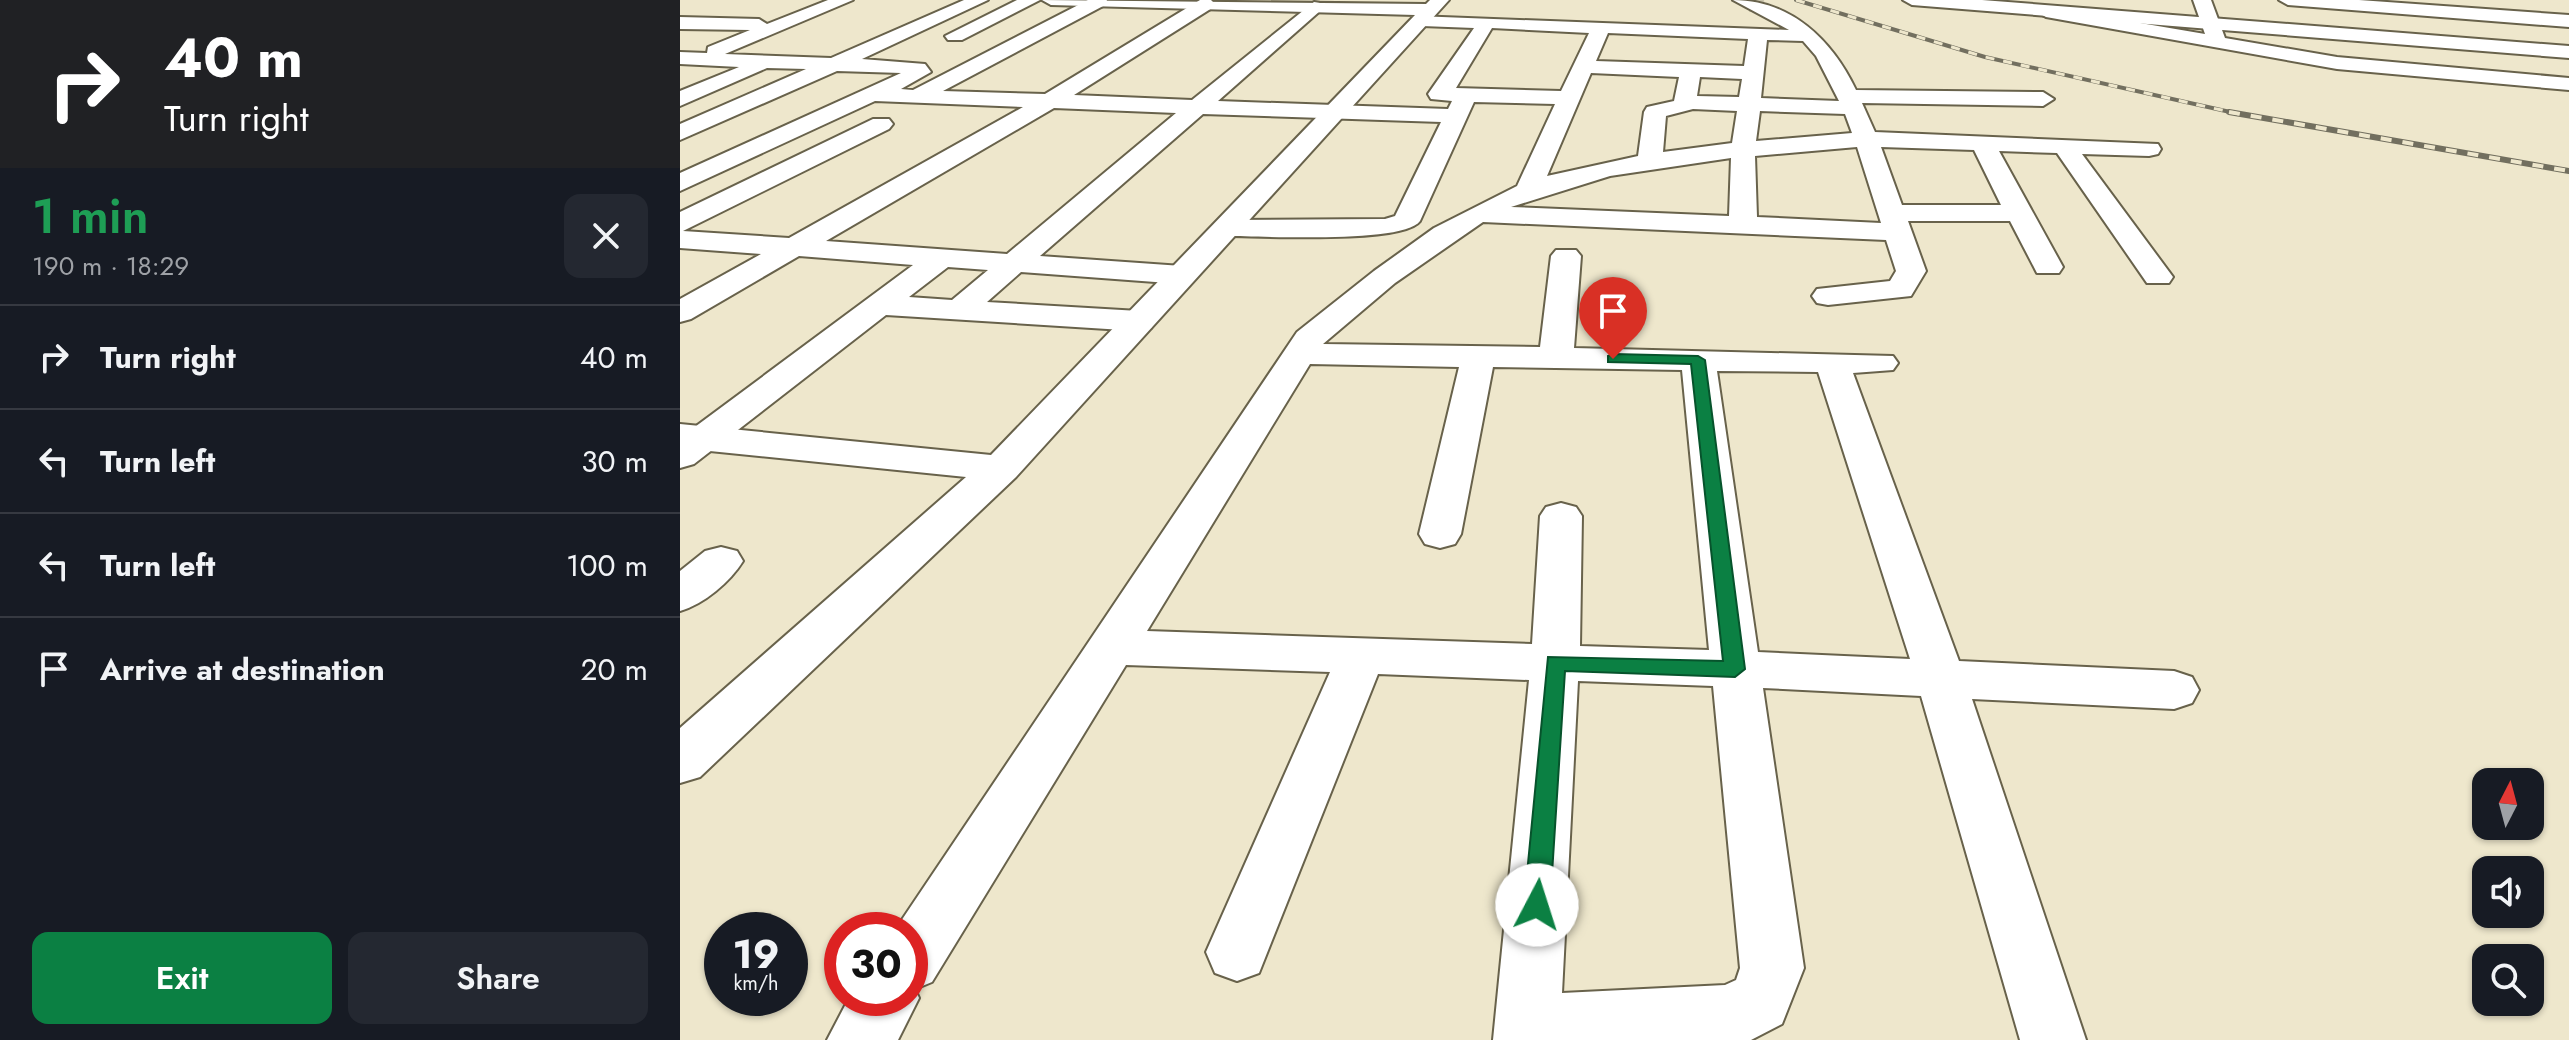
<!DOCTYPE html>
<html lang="en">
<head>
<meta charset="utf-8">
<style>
  :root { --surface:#171b24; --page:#242831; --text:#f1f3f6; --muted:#9ea1a6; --line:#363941; --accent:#0b8043 }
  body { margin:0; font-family:Jost,sans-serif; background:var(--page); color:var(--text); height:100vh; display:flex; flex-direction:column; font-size:30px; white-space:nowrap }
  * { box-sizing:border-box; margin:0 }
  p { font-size:26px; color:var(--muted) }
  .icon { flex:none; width:44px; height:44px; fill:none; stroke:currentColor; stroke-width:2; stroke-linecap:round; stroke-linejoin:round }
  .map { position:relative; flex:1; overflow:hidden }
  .details { display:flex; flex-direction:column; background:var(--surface); width:680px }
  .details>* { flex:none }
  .hud { background:#202124; color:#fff; overflow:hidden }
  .needle { width:52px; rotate:6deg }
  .fabs { position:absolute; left:1792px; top:768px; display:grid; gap:16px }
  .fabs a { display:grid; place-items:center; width:72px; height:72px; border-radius:16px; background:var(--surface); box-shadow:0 2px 6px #0004; font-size:40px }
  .speed { position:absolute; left:24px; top:912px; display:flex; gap:16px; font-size:40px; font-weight:700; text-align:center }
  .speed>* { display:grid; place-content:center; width:104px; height:104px; border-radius:50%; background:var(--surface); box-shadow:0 2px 6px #0004; line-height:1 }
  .speed small { font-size:20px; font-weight:400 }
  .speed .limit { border:12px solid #d22; background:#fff; color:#111 }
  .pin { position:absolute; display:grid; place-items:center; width:68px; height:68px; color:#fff; margin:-82px -34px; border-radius:50% 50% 50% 0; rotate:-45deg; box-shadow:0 0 8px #0007 }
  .pin .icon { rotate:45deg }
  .me { position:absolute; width:88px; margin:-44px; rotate:5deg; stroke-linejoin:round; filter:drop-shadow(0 0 6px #0008) }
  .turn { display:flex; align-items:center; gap:28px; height:168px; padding:0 32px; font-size:36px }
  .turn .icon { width:104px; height:104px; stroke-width:2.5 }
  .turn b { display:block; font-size:56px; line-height:68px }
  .round { display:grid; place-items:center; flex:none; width:84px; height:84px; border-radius:16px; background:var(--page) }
  .headline { display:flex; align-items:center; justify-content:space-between; height:136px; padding:0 32px }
  h1 { font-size:48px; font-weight:600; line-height:60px; color:#1e9e55 }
  .action { display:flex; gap:16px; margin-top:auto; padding:16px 32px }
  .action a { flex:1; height:92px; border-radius:16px; background:var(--accent); color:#fff; font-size:32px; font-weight:600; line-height:92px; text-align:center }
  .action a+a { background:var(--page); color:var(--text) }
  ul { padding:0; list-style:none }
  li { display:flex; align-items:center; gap:24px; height:104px; padding:0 32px; border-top:2px solid var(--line) }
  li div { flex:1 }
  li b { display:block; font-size:30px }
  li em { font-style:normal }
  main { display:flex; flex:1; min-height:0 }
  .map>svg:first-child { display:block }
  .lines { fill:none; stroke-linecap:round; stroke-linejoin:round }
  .street-tunnel { stroke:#c9c3ab; stroke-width:20; stroke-dasharray:20 10; stroke-linecap:butt }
  .street-casing { stroke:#68624b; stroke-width:4 }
  .secondary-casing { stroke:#68624b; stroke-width:4 }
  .street { fill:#fff; fill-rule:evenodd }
  .secondary { fill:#fff; fill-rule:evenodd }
  .rail-far1-casing { stroke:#726f5f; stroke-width:4 }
  .rail-casing { stroke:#726f5f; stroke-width:6 }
  .rail-far1 { stroke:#eee7cc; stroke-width:3; stroke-dasharray:9; stroke-linecap:butt }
  .rail { stroke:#eee7cc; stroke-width:4; stroke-dasharray:11; stroke-linecap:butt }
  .route { fill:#0b8043; stroke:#07532c; stroke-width:2 }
</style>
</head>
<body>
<main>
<section class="details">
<div class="hud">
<div class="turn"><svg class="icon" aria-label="right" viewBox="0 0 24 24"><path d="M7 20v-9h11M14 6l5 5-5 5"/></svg><div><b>40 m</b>Turn right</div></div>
</div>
<div class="headline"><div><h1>1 min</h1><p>190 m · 18:29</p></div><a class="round"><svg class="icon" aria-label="close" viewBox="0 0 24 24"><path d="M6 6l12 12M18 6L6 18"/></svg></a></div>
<ul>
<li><svg class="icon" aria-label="right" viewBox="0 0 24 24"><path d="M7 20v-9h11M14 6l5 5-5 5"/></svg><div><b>Turn right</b></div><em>40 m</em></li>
<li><svg class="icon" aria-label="left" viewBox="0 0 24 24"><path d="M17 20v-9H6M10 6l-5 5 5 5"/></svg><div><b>Turn left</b></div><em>30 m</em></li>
<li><svg class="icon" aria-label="left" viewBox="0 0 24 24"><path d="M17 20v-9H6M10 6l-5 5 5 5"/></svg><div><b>Turn left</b></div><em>100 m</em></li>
<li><svg class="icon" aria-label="arrive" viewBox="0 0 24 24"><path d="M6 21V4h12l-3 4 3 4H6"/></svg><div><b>Arrive at destination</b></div><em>20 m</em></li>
</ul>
<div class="action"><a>Exit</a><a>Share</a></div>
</section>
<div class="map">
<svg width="1889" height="1040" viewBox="0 0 1889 1040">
  <rect width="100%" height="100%" fill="#eee7cc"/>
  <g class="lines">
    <!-- street-tunnel -->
    <polyline class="street-tunnel" points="1068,2 1084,0"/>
    <!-- street casing -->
    <g class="street-casing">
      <g id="street">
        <path d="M 148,0 L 173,0 L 45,54 L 151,58 L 284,0 L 308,0 L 182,59 L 245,64 L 251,72 L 221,89 L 233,90 L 408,0 L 427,0 L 425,5 L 263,91 L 365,94 L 520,0 L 531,0 L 535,4 L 532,8 L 394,95 L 512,100 L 634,2 L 640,3 L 640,11 L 538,101 L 768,109 L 772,101 L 751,99 L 748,94 L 794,28 L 742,26 L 736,24 L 736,16 L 1109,30 L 1053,0 C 1111,0 1152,40 1176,90 L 1363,92 L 1374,99 L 1363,106 L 1182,103 L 1195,132 L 1478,144 L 1481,149 L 1478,154 L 1469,156 L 1402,154 L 1493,277 L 1489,283 L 1467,283 L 1377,153 L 1319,151 L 1383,267 L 1379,273 L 1357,273 L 1330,221 L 1228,221 L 1246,271 L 1231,296 L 1148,305 L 1137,303 L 1132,296 L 1137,289 L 1210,281 L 1216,271 L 1206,240 L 803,222 L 715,283 L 643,344 L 860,347 L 871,256 L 876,250 L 896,250 L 901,256 L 894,348 L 1213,356 L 1218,363 L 1213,370 L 1173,373 L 1279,661 L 1494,671 L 1512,677 L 1519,690 L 1512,703 L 1494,709 L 1292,699 L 1406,1040 L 1340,1040 L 1241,696 L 1083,688 L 1124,968 L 1102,1024 L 1071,1040 L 813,1040 L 849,680 L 698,674 L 579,973 L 557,981 L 535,973 L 526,952 L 650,672 L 446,665 L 252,982 L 235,989 L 239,998 L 218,1040 L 147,1040 L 169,998 L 230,998 L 230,930 L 215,930 L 617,332 L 694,271 L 754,228 L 837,186 L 875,104 L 794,102 L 740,221 C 724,244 580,236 547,236 L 537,234 L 533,228 L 537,222 L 547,220 L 705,219 L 715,216 L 761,122 L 523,114 L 360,256 L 502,266 L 513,269 L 517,275 L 513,281 L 502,284 L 341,272 L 307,302 L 459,311 L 471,314 L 475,321 L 471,328 L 459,331 L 206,315 L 14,464 L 0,468 L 0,438 L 233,265 L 119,256 L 11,319 L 0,322 L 0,299 L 81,254 L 0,248 L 0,212 L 193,119 L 209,119 L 213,124 L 209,129 L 3,231 L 109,238 L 343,107 L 195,101 L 0,191 L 0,173 L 221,73 L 157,71 L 0,140 L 0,124 L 126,69 L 87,68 L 0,106 L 0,91 L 59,67 L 0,64 L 0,52 L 27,53 L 28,47 L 70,30 L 0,29 L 0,17 L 79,19 L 87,24 ZM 812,28 L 909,33 L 881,91 L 776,88 ZM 928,33 L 1068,39 L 1064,66 L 916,61 ZM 1087,40 L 1123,41 L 1136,56 L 1159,101 L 1081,98 ZM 911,73 L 999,77 L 994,101 L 967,107 L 964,112 L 958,156 L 867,176 ZM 1020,77 L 1062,79 L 1059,97 L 1017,96 ZM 374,108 L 496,113 L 327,254 L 146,241 ZM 1013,109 L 1057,111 L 1052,143 L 983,152 L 986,116 ZM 1080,111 L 1165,114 L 1172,133 L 1076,141 ZM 1177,147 L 1201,223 L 1077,217 L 1075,156 ZM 1201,147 L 1294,150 L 1321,205 L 1222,205 ZM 1051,158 L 1049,216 L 831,207 L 930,176 ZM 268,267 L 308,270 L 272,300 L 229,297 ZM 630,364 L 779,367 L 739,534 L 745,544 L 760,548 L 775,544 L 781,534 L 813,367 L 1002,370 L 1029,650 L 900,646 L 902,516 L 896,507 L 881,503 L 866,507 L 860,516 L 852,644 L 467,631 ZM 1037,371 L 1138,372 L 1230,659 L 1078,652 ZM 898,681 L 1033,686 L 1060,968 L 1056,980 L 1045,985 L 882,993 Z"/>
        <polygon points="337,0 360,0 282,40 268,40 265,36"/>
        <polygon points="1513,0 1531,0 1545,38 1657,57 1889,78 1889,90 1657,69 1366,17 1357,12 1366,7 1525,34"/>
        <polygon points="1599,0 1679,0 1889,15 1889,27 1608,5"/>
        <path d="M 41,547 L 57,551 L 63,561 C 50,582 24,604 0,611 L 0,571 L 25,551 Z"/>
      </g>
    </g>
    <!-- secondary casing -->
    <g class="secondary-casing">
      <g id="secondary">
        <polygon points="362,0 746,4 750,0 769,0 336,477 20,777 0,783 0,728 286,477 0,448 0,424 311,455 735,15 371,5"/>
        <polygon points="1223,0 1302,0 1889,46 1889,58 1232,5"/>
      </g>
    </g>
    <!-- street -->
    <use href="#street" class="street"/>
    <!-- secondary -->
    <use href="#secondary" class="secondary"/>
    <!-- rail-far1 casing -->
    <g class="rail-far1-casing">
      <polyline id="rail-far1" points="1116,0 1305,57 1559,114"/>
    </g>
    <!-- rail casing -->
    <g class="rail-casing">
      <polyline id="rail" points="1549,112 1889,171"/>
    </g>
    <!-- rail-far1 -->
    <use href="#rail-far1" class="rail-far1"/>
    <!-- rail -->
    <use href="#rail" class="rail"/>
  </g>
  <!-- route -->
  <polygon class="route" points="933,354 1018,356 1025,360 1065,669 1055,677 885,671 870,905 866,914 857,917 847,914 844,905 868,657 1043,661 1011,364 928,362 928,356"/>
</svg>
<div class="fabs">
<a><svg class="needle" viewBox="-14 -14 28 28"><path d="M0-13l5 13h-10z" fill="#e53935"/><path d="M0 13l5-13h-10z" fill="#9ea1a6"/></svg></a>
<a><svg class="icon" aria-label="sound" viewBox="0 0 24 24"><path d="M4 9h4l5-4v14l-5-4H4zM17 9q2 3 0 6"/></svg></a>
<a><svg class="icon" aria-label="search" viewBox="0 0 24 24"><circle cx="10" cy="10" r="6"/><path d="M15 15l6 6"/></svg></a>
</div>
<div class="speed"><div>19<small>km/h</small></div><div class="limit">30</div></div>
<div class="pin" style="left:933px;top:359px;background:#d93025"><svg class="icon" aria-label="arrive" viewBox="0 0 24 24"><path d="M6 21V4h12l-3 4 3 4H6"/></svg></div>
<svg class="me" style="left:857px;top:905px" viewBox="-20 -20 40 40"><circle r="19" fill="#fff"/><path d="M0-13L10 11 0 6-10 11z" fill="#0b8043"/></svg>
</div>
</main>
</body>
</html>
